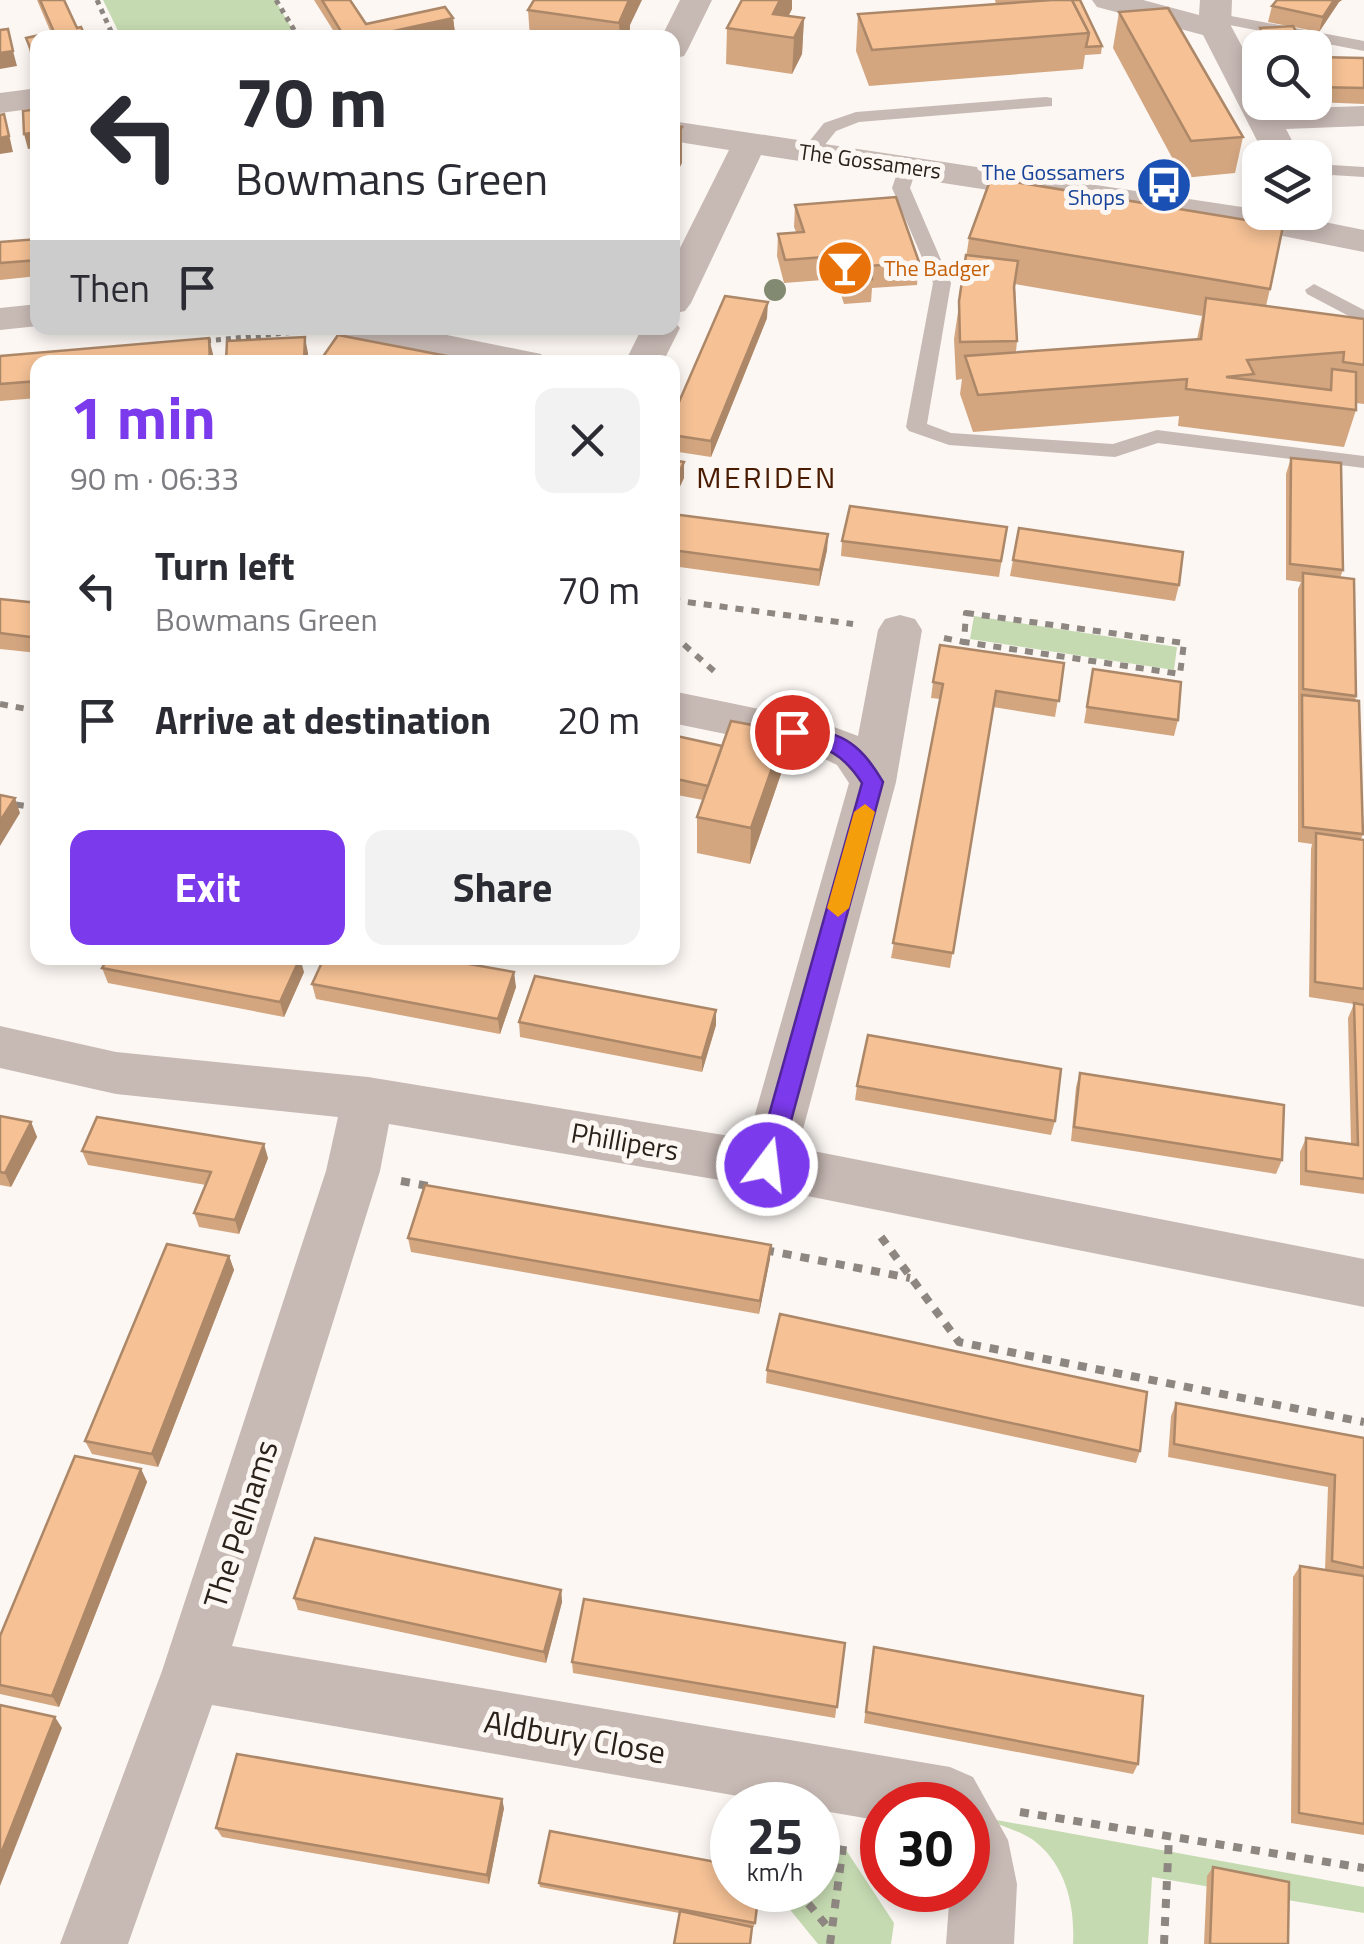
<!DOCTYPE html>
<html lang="en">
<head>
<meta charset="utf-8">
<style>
  :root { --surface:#fff; --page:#f2f2f3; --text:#2b2b33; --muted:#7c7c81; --accent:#7c3aed }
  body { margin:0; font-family:"Titillium Web",sans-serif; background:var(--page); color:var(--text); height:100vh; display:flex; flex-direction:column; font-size:38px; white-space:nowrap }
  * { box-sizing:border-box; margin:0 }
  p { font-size:32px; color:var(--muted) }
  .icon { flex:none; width:55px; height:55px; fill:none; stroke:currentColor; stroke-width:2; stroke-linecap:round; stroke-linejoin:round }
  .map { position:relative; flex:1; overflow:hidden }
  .sheet { position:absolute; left:30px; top:355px; width:650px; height:610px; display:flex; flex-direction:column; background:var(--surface); border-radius:20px; box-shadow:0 5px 15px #0003 }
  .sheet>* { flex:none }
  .guide { position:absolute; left:30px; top:30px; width:650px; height:305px; border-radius:20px; box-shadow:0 5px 15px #0003; background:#fff; color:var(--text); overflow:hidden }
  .buttons { position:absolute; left:1242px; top:30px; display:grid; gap:20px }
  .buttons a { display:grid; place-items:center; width:90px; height:90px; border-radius:20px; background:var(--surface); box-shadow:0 5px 15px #0003; font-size:50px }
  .speed { position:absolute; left:710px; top:1782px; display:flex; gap:20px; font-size:50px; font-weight:700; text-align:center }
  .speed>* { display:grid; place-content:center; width:130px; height:130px; border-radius:50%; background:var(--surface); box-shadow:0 5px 15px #0003; line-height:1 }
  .speed small { font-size:25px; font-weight:400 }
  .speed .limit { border:15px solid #d22; background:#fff; color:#111 }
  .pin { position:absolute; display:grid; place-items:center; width:85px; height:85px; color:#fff; margin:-42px; border:5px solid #fff; border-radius:50%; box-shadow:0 2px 10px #0007 }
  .me { position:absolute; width:110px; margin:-55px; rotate:15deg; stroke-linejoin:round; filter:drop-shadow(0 0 8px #0008) }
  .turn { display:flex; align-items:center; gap:35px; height:210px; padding:0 40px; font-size:45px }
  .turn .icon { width:130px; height:130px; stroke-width:2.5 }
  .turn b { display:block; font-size:70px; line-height:85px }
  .then { display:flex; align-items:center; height:95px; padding:0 40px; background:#0003; gap:20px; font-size:38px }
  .round { display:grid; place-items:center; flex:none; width:105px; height:105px; border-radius:20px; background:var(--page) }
  .headline { display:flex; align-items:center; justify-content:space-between; height:170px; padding:0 40px }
  h1 { font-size:60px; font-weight:700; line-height:75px; color:var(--accent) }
  .action { display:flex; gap:20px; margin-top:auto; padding:20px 40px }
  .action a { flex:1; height:115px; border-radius:20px; background:var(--accent); color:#fff; font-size:40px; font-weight:700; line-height:115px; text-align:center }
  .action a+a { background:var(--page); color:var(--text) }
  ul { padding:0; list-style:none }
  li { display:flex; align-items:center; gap:30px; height:130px; padding:0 40px }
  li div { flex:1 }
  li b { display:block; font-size:38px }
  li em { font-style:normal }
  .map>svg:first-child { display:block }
  .green { fill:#c5dab1 }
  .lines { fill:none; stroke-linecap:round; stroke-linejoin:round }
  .path-far2 { stroke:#8e8781; stroke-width:5; stroke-dasharray:5 5; stroke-linecap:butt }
  .path-far1 { stroke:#8e8781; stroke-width:6; stroke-dasharray:8 8; stroke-linecap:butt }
  .path { stroke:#8e8781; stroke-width:8; stroke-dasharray:9 9; stroke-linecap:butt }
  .lane { fill:#c7b9b4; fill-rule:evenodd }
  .street { fill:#c7b9b4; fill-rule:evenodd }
  .tree { fill:#828a71 }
  .wall { fill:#d3a680; fill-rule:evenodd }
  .shaded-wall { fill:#ac8768 }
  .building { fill:#f5c195; stroke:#ac8768; stroke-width:2.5 }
  .route { fill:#7c3aed; stroke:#51269a; stroke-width:2.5 }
  .slow { fill:#f59e0b }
  .labels { text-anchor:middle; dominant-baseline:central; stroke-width:10; stroke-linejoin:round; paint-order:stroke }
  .far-street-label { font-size:22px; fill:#2a211a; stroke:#fcf7f3 }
  .far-transit-label { font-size:22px; fill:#164399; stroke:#fcf7f3; text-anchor:end }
  .far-food-label { font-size:22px; fill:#c56008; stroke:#fcf7f3; text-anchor:start }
  .street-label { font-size:28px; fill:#2a211a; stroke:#fcf7f3 }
  .neighbourhood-label { font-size:30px; letter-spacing:2.5px; fill:#491b01; stroke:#fcf7f3 }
  .near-street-label { font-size:32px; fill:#2a211a; stroke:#fcf7f3 }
</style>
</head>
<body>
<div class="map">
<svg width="1364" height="1944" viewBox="0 0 1364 1944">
  <rect width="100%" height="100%" fill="#fcf7f3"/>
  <!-- green -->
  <g class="green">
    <polygon points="103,0 275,0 297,37 121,37"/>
    <polygon points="974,616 1177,647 1174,670 970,639"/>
    <path d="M 980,1817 L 1364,1887 L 1364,1913 L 1152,1877 L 1148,1944 L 1073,1944 C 1075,1908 1067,1868 1037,1843 C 1023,1831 997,1825 980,1817 Z"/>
    <polygon points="818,1844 846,1850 894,1923 891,1944 818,1944 774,1890 818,1890"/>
  </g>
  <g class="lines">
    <!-- path-far2 -->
    <g class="path-far2">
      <polyline points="97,0 114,38"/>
      <polyline points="276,0 299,38"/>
      <polyline points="206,341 317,330"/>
    </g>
    <!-- path-far1 -->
    <g class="path-far1">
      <polyline points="672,600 853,624"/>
      <polygon points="966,613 1184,643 1180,674 964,642"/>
      <polyline points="672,634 715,672"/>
      <polyline points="944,638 964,642"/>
      <polyline points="0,704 38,711"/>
      <polyline points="0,802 38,808"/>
    </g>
    <!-- path -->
    <g class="path">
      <polyline points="401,1181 428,1186"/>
      <polyline points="881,1237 959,1342 1364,1422"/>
      <polyline points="765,1250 910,1278"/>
      <polyline points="1020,1812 1364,1868"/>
      <polyline points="797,1890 831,1931"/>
      <polyline points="830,1944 844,1839"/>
      <polyline points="1164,1944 1169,1836"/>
    </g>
    <!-- lane -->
    <g class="lane">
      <polygon points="1215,13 1364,41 1364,51 1209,21 1209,15"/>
      <polygon points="1046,97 1052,98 1052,106 859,122 836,131 815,157 800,153 824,123 856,112"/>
      <polygon points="908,162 917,167 910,188 951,283 927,424 951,433 1113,444 1157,430 1364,456 1364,468 1158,443 1115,457 949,445 909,431 906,427 933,283 892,188 899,167"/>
      <polygon points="1315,164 1364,167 1364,177 1315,174"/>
      <polygon points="1314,284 1364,310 1364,324 1307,294 1305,290"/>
    </g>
    <!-- street -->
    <g class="street">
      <polygon points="680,0 712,0 688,49 684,56 672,59 672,38 661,38"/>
      <polygon points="1092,0 1143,0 1199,15 1200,0 1232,0 1231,26 1260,80 1260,102 1272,102 1276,109 1364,106 1364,126 1286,129 1301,158 1266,158 1203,35 1097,7"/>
      <polygon points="38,88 38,108 0,113 0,93"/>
      <polygon points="672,121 1275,212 1364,230 1364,252 1263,232 761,155 691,303 685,311 672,314 672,264 729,150 672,141"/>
      <polygon points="38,304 38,326 0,330 0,308"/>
      <polygon points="672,319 680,328 663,362 625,362 642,328 672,328"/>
      <polygon points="338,328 412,328 541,354 546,362 471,362 344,336"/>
      <polygon points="900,615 915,619 922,630 896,782 798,1148 1364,1259 1364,1307 767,1188 389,1124 380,1171 232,1646 950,1767 973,1777 1008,1840 1017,1884 1014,1944 946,1944 950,1890 968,1890 968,1805 882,1805 882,1821 818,1810 818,1805 790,1805 212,1705 128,1944 60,1944 162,1671 326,1171 338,1117 116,1094 0,1068 0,1026 116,1052 368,1077 748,1139 849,783 837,765 808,751 672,723 672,691 818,721 858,736 878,630 885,619"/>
    </g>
  </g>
  <!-- trees -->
  <circle class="tree" cx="775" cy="290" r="11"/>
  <!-- wall -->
  <g class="wall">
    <polygon points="37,0 64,0 77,28 38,38 38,65 35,66 30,53 26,38 51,33"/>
    <polygon points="314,0 350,0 366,24 453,18 455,33 436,38 338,38"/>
    <polygon points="995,0 1080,0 1102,46 1101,54 1085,55 1083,69 869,86 856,51 858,14 996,4"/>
    <polygon points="1277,0 1342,0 1339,2 1319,32 1294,27 1304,45 1303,48 1260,48 1260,50 1257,44 1260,28 1293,27 1268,22 1272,6"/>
    <polygon points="792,9 788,16 804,18 802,54 792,74 726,64 727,28"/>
    <polygon points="528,10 630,25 630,35 629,38 530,38"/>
    <polygon points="1119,12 1243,137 1235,173 1183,178 1113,48"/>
    <polygon points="1315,57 1364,58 1364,104 1314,102"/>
    <polygon points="795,205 919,262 917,285 872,288 871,302 844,304 836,279 784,283 777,256 778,234 796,232 794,227"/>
    <path d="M 969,238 L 1270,289 L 1266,306 L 1364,319 L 1364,404 L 1356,403 L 1356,410 L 1344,447 L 1178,426 L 1179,416 L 973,432 L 960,394 L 962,379 L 956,380 L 954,339 ZM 1015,284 L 1202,316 L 1197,339 L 1016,352 L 1017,341 Z"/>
    <polygon points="38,239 38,276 0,280 0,242"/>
    <polygon points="767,318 711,457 672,451 672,418"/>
    <polygon points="213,354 213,362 38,362 38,398 0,401 0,356"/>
    <polygon points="1291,458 1343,570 1340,578 1356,696 1355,701 1363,834 1361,839 1364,840 1364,1194 1300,1185 1300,1152 1306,1138 1351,1144 1348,1018 1354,1004 1309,997 1311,849 1312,844 1298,842 1298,589 1301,582 1286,580 1286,474"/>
    <polygon points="672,514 828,534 827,550 819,586 672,566"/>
    <polygon points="1007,527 999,577 841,556 842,541"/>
    <polygon points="1019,528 1179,585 1175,601 1010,576"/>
    <polygon points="0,599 38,603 38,653 0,649"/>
    <polygon points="1064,663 1055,717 993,707 950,968 891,958 940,699 931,698 933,682"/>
    <polygon points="1093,669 1178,720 1174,736 1084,723"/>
    <polygon points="672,735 783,768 750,864 697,853 697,817 703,800 672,794"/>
    <polygon points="102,968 304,972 284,1017 108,983"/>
    <polygon points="312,984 516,987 500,1034 316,999"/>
    <polygon points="716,1010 716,1025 702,1072 520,1037 519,1022"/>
    <polygon points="1080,1073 1282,1160 1276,1174 1071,1141 1076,1087"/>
    <polygon points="857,1086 1055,1121 1051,1135 855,1100"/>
    <polygon points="0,1116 31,1122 37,1137 11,1187 0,1185"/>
    <polygon points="82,1151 268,1158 239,1234 199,1227 194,1213 206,1185 88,1165"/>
    <polygon points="408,1238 770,1259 759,1314 411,1252"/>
    <polygon points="229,1256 234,1270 158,1467 92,1454 85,1441"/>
    <polygon points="767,1370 1140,1451 1136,1463 766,1383"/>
    <polygon points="1176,1403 1364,1438 1364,1835 1291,1823 1293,1577 1300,1566 1325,1570 1328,1487 1168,1457 1171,1416"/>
    <polygon points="141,1469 147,1482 59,1707 0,1694 0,1636"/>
    <polygon points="561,1590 562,1602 546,1663 298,1610 294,1598"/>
    <polygon points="845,1643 835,1718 573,1673 572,1662"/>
    <polygon points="872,1658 1138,1764 1133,1774 864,1723"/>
    <polygon points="504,1808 489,1884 222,1837 216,1828"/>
    <polygon points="1213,1867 1288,1944 1204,1944 1207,1876"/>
    <polygon points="539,1883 759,1890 754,1927 540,1887"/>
  </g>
  <!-- shaded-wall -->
  <g class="shaded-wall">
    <polygon points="624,0 642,0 630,25 629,38 620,38 619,23"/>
    <polygon points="780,0 792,0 792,9 779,35 773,14"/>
    <polygon points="1334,0 1342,0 1339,2 1319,32 1323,17"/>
    <polygon points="453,18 455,33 436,38 362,38"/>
    <polygon points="804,18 802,54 792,74 794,38"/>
    <polygon points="38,49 38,65 35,66 31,50"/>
    <polygon points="13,51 17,66 0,69 0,53"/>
    <polygon points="682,127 682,163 672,183 672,145"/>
    <polygon points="8,130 13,152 0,154 0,138"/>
    <polygon points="38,132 38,148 28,149 24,134"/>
    <polygon points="768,302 767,318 711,457 711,441"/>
    <polygon points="305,337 308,353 308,362 304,362"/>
    <polygon points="209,338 213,354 213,362 210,362"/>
    <polygon points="684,462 684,478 672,504 672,488"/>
    <polygon points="828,534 827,550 819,586 820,570"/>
    <polygon points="785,731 783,768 750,864 751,828"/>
    <polygon points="15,798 20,813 0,846 0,821"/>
    <polygon points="300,958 304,972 284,1017 280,1002"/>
    <polygon points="514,972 516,987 500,1034 498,1019"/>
    <polygon points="716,1010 716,1025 702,1072 702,1058"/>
    <polygon points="31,1122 37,1137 11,1187 5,1173"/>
    <polygon points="264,1144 268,1158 239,1234 235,1220"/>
    <polygon points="771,1245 770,1259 759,1314 760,1301"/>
    <polygon points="229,1256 234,1270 158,1467 152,1454"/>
    <polygon points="141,1469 147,1482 59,1707 52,1696"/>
    <polygon points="561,1590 562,1602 546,1663 544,1652"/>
    <polygon points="55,1717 62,1728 0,1886 0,1856"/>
    <polygon points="502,1799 504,1808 489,1884 487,1875"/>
  </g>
  <!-- building -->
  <g class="building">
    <polygon points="40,0 64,0 77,28 81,27 86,38 38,38 38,49 31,50 26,38 54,32"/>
    <polygon points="322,0 350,0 366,24 445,7 453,18 362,38 345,38"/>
    <polygon points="534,0 629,0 619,23 528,10"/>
    <polygon points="742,0 780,0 773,14 804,18 794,38 727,28"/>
    <polygon points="1052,0 1072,0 1089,33 872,50 858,14"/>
    <polygon points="1072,0 1080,0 1102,46 1086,47 1089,33"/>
    <polygon points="1277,0 1334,0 1323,17 1272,6"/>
    <polygon points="1168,8 1243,137 1191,141 1119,12"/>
    <polygon points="1293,26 1304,45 1270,47 1260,28"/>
    <polygon points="8,29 13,51 0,53 0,30"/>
    <polygon points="1315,57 1364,58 1364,88 1315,87"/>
    <polygon points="38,109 38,132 24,134 23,111"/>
    <polygon points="4,114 9,136 0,138 0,115"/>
    <polygon points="672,125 682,127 672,145"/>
    <polygon points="991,178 1283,226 1270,289 969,238"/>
    <polygon points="896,197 919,262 868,266 872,279 846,281 837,256 785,260 778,234 804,232 795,205"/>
    <polygon points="38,239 38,260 0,263 0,242"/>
    <polygon points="966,255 1018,261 1014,287 1017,341 960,342 959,301"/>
    <polygon points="725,296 768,302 711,441 672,435 672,418"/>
    <polygon points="1206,298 1364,319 1364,365 1343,362 1344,352 1247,360 1254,374 1226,377 1331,390 1332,369 1356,372 1356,410 1186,389 1187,379 978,395 965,356 1201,339"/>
    <polygon points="338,335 478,362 329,362 320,361"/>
    <polygon points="305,337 304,362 226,362 227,341"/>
    <polygon points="209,338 210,362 38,362 38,381 0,384 0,356"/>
    <polygon points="1291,458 1341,463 1343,570 1290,564"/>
    <polygon points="672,460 684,462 672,488"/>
    <polygon points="850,506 1007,527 1001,561 842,541"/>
    <polygon points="672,514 828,534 820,570 672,550"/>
    <polygon points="1019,528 1183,552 1179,585 1013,560"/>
    <polygon points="1303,573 1354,579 1356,696 1303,689"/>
    <polygon points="0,599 38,603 38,638 0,633"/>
    <polygon points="940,645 1064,663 1059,701 996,691 953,953 893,943 943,684 933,682"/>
    <polygon points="1093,669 1181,682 1178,720 1087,707"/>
    <polygon points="1302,695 1359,701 1363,834 1303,827"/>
    <polygon points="731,721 785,731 751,828 697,817"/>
    <polygon points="672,735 722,746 708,786 672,778"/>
    <polygon points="0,795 15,798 0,821"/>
    <polygon points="1316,833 1364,840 1364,989 1315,982"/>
    <polygon points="108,958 300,958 280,1002 102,968"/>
    <polygon points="324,958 435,958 514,972 498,1019 312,984"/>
    <polygon points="535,976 716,1010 702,1058 519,1022"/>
    <polygon points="1354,1003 1364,1005 1364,1179 1306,1171 1306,1138 1358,1145"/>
    <polygon points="868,1035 1061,1069 1055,1121 857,1086"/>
    <polygon points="1080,1073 1284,1105 1282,1160 1074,1127"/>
    <polygon points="0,1116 31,1122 5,1173 0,1172"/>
    <polygon points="97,1117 264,1144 235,1220 194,1213 211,1172 82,1151"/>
    <polygon points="425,1185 771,1245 760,1301 408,1238"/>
    <polygon points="167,1244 229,1256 152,1454 85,1441"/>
    <polygon points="780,1314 1147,1392 1140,1451 767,1370"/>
    <polygon points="1176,1403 1364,1438 1364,1568 1332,1561 1335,1475 1174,1444"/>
    <polygon points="75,1456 141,1469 52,1696 0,1685 0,1636"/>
    <polygon points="315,1538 561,1590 544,1652 294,1598"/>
    <polygon points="1300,1566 1364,1576 1364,1824 1299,1813"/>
    <polygon points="584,1599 845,1643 837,1707 572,1662"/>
    <polygon points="874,1647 1143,1696 1138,1764 866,1712"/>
    <polygon points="0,1705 55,1717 0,1856"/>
    <polygon points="237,1754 502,1799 487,1875 216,1828"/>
    <polygon points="550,1831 732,1865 732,1890 759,1890 755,1923 539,1883"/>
    <polygon points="1213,1867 1289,1882 1288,1944 1210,1944"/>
    <polygon points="680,1911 752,1927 750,1944 674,1944"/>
  </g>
  <!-- route -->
  <path class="route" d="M 792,724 C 841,734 857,738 883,782 L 779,1165 L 775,1173 L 767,1176 L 758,1173 L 755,1165 L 862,783 C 839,748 823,748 785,737 L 782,732 L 785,726 Z"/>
  <!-- slow -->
  <polygon class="slow" points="865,804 875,812 849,908 838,917 827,908 854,812"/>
  <!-- icons -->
  <defs>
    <g id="bus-disc" transform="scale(2.875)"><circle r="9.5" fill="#1a4fb4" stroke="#fcf7f3"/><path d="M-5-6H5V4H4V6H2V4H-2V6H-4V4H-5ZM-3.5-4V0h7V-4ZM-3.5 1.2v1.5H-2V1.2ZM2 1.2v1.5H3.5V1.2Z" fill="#fff"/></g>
    <g id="bar-disc" transform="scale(2.875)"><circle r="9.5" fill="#e8710a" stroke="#fcf7f3"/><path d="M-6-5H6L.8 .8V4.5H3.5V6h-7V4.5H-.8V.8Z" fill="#fff"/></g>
  </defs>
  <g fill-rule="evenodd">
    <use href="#bus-disc" x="1164" y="185"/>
    <use href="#bar-disc" x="845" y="268"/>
  </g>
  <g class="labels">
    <!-- far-street labels -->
    <g class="far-street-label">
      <text transform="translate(870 161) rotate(8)">The Gossamers</text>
    </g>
    <!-- far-transit labels -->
    <g class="far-transit-label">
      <text x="1125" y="172">The Gossamers<tspan x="1125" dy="25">Shops</tspan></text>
    </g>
    <!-- far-food labels -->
    <g class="far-food-label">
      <text x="884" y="268">The Badger</text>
    </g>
    <!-- street labels -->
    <g class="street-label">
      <text transform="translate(625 1141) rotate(10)">Phillipers</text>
    </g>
    <!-- neighbourhood labels -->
    <g class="neighbourhood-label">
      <text x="767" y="477">MERIDEN</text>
    </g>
    <!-- near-street labels -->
    <g class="near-street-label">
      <text transform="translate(240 1524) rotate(-72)">The Pelhams</text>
      <text transform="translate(575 1736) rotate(10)">Aldbury Close</text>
    </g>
  </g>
</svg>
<div class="buttons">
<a><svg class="icon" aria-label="search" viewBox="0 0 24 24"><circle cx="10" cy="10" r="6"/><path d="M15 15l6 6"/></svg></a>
<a><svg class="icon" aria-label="layers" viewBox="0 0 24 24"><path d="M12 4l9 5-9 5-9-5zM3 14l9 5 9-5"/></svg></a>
</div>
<div class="speed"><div>25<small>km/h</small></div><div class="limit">30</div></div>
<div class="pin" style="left:792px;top:732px;background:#d93025"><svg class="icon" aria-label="arrive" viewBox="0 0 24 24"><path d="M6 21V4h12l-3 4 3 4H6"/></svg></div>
<svg class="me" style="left:767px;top:1165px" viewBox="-20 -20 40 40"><circle r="17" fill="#7c3aed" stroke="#fff" stroke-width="3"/><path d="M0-11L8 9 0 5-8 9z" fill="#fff"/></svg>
<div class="guide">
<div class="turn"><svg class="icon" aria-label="left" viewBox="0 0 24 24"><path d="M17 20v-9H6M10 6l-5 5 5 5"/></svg><div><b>70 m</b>Bowmans Green</div></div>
<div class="then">Then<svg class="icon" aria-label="arrive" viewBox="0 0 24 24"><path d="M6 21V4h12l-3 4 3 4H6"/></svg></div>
</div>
<section class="sheet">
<div class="headline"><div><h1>1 min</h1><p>90 m · 06:33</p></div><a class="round"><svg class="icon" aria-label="close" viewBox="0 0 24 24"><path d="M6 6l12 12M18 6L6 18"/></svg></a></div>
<ul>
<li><svg class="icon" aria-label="left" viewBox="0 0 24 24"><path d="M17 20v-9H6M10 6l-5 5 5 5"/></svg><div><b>Turn left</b><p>Bowmans Green</p></div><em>70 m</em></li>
<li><svg class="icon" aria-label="arrive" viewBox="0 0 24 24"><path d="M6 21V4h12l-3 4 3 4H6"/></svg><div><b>Arrive at destination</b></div><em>20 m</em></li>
</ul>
<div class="action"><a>Exit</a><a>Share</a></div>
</section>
</div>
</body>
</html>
